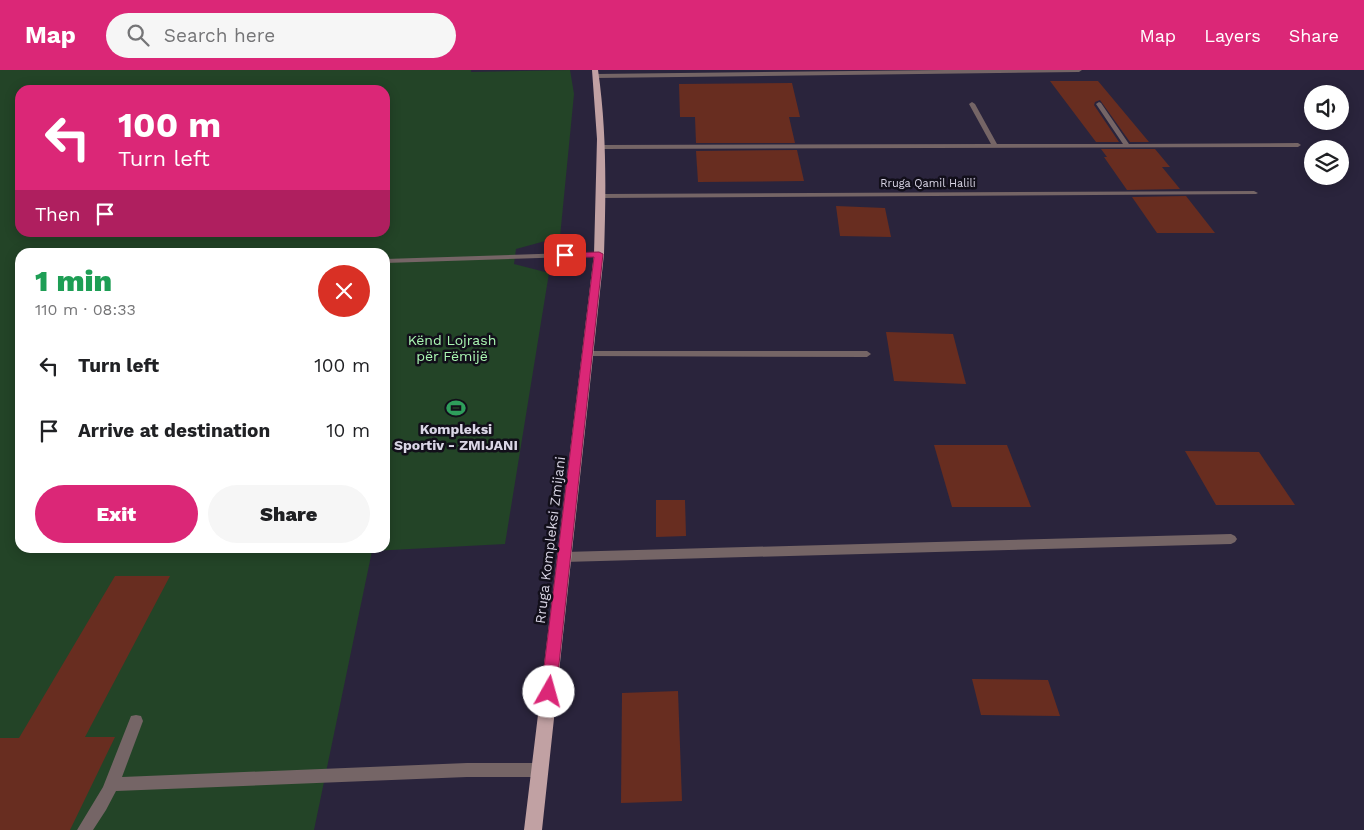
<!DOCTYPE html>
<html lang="en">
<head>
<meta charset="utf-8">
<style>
  :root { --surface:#fff; --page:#f6f6f6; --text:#202124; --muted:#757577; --accent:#db2777 }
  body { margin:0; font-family:"Work Sans",sans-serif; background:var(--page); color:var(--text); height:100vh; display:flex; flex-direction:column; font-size:19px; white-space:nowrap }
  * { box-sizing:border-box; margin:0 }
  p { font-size:16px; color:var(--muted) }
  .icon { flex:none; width:28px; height:28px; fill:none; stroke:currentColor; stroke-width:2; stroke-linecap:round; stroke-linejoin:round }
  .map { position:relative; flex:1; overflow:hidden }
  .panel { position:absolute; left:15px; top:178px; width:375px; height:305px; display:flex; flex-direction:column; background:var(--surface); border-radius:15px; box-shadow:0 2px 12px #0003 }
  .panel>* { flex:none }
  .guide { position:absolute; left:15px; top:15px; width:375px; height:152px; border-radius:15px; box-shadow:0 2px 12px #0003; background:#db2777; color:#fff; overflow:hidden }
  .controls { position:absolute; left:1304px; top:15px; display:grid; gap:10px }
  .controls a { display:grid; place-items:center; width:45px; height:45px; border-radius:50%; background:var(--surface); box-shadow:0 2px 12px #0003; font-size:25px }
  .pin { position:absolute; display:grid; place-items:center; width:42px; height:42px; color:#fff; margin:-21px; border-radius:10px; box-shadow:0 2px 8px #0006 }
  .me { position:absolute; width:55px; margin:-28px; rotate:7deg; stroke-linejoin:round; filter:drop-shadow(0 0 4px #0008) }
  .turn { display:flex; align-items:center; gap:18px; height:105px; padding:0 20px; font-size:22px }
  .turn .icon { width:65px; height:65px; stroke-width:2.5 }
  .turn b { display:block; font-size:35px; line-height:42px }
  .then { display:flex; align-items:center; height:48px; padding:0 20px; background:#0003; gap:10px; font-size:19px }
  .round { display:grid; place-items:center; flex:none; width:52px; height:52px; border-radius:26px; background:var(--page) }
  .head { display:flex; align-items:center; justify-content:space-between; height:85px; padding:0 20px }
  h1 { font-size:30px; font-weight:800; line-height:38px; color:#1e9e55 }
  .primary-button { display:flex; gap:10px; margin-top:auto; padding:10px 20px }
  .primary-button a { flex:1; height:58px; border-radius:30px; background:var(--accent); color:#fff; font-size:20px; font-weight:800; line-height:58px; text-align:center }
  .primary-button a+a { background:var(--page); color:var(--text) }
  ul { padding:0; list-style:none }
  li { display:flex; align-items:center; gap:15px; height:65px; padding:0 20px }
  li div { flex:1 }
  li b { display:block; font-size:19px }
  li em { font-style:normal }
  header { display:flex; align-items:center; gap:30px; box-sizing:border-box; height:70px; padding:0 25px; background:var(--accent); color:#fff }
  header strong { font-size:24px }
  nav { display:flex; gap:28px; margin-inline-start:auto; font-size:18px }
  .search { width:350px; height:45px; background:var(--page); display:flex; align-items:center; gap:12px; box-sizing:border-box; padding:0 18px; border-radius:28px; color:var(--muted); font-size:19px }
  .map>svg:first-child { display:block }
  .green { fill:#234427; fill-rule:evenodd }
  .building { fill:#682d20 }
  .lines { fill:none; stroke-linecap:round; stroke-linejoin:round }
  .lane { fill:#756566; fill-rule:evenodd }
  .primary { fill:#c1a1a3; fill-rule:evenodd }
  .route { fill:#db2777; stroke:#8e194d }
  .labels { text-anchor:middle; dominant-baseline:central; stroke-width:5; stroke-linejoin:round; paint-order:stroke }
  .far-street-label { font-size:11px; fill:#dad6e6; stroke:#120f1a }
  .park-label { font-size:14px; fill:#aaf6b2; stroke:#120f1a }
  .poi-label { font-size:14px; font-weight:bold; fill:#dad6e6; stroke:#120f1a }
  .street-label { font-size:14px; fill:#dad6e6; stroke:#120f1a }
</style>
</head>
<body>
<header>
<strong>Map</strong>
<div class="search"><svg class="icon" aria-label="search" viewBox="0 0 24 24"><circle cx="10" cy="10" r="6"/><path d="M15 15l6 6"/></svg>Search here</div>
<nav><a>Map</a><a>Layers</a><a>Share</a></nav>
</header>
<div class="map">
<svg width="1364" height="760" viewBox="0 0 1364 760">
  <rect width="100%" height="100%" fill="#2a243c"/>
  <!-- green -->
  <path class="green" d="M 0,0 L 471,0 L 471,2 L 570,0 L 574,24 L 560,167 L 516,179 L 514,194 L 549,203 L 505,474 L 372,481 L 314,760 L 0,760 ZM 20,20 L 385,20 L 385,162 L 20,162 ZM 20,182 L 385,182 L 385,478 L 20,478 Z"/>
  <!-- building -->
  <g class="building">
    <polygon points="1050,11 1098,11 1149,72 1130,72 1100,30 1095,32 1094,35 1119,72 1096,72"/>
    <polygon points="792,13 800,47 789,47 795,73 696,73 695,47 680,47 679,14"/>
    <polygon points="1101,79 1155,79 1170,97 1162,97 1180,119 1127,120 1104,87 1107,87"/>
    <polygon points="797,80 804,111 698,112 696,81"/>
    <polygon points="1186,126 1215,163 1157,163 1132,127"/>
    <polygon points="836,136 885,138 891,167 840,166"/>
    <polygon points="886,262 953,264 966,314 894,311"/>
    <polygon points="934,375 1007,375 1031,437 952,437"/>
    <polygon points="1185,381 1259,382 1295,435 1216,435"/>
    <polygon points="656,430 685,430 686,466 656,467"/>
    <polygon points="115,506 170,506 85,667 115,667 70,760 0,760 0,668 19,668"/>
    <polygon points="972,609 1048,610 1060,646 981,645"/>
    <polygon points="678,621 682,731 621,733 622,623"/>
  </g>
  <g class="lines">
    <!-- lane -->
    <g class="lane">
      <polygon points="944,0 1082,0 1079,2 596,8 593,6 596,4"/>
      <polygon points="972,32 975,34 997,74 1123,74 1096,34 1099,32 1101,33 1129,74 1298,73 1301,75 1298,77 602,79 599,77 602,75 991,74 969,34"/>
      <polygon points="1254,121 1258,123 1256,124 602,128 598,126 602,124"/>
      <polygon points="599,182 602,182 602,186 385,193 385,189"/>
      <polygon points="587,281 867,281 871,284 867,287 584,286 583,284"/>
      <polygon points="1231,464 1235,466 1237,469 1235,472 1231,474 564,492 560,490 558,487 560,484 564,482"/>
      <polygon points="136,645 141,646 143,651 122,707 467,693 540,693 545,695 547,700 545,705 540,707 467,707 116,721 106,740 93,760 77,760 103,717 131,646"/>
    </g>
    <!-- primary -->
    <path class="primary" d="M 592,0 L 598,0 C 607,61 606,122 604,184 L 542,760 L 524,760 L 594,184 L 597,69 Z"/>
  </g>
  <!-- route -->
  <polygon class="route" points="599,182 603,184 556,622 554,627 549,629 544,627 541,622 594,187 565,188 561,185 565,183"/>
  <!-- icons -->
  <defs>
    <g id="stadium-bare" transform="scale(1.5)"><path d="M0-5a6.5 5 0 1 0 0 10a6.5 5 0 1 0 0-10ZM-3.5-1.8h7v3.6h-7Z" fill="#2e9e5b" stroke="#120f1a" stroke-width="2.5" paint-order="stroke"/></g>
  </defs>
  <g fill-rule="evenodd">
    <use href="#stadium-bare" x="456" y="338"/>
  </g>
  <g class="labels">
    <!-- far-street labels -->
    <g class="far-street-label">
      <text x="928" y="113">Rruga Qamil Halili</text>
    </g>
    <!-- park labels -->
    <g class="park-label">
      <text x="452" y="270">Kënd Lojrash<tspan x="452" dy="16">për Fëmijë</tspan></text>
    </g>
    <!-- poi labels -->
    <g class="poi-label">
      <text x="456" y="359">Kompleksi<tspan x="456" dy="16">Sportiv - ZMIJANI</tspan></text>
    </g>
    <!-- street labels -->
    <g class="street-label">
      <text transform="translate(550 470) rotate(-83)">Rruga Kompleksi Zmijani</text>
    </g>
  </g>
</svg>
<div class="controls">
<a><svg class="icon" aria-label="sound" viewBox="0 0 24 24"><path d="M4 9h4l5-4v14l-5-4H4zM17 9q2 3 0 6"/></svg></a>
<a><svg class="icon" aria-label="layers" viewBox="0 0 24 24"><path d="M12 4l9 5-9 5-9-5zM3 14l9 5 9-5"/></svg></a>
</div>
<div class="pin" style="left:565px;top:185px;background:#d93025"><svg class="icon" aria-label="arrive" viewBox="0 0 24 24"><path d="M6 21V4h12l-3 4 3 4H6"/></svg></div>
<svg class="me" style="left:549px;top:622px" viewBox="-20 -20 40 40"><circle r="19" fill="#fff"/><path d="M0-13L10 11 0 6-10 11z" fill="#db2777"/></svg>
<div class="guide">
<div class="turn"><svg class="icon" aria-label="left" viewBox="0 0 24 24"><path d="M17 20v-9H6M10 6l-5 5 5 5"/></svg><div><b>100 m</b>Turn left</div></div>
<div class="then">Then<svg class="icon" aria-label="arrive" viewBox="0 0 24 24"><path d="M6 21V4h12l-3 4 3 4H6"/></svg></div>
</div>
<section class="panel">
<div class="head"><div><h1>1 min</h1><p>110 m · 08:33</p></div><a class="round" style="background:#d93025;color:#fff"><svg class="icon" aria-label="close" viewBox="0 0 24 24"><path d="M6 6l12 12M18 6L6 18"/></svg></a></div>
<ul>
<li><svg class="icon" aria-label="left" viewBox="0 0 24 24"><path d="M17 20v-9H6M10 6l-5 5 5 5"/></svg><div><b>Turn left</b></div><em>100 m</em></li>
<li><svg class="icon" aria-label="arrive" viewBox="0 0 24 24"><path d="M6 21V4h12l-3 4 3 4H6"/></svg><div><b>Arrive at destination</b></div><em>10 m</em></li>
</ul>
<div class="primary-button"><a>Exit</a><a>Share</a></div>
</section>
</div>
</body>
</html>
